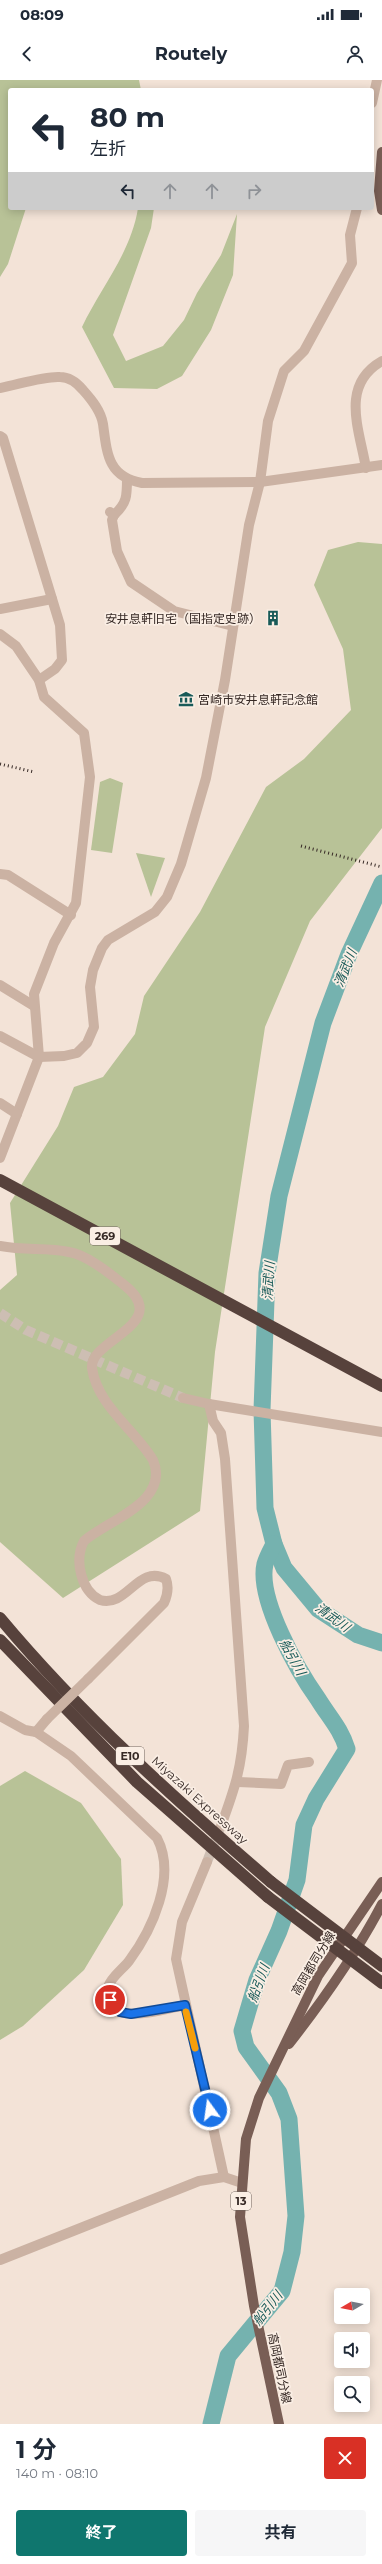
<!DOCTYPE html>
<html lang="ja">
<head>
<meta charset="utf-8">
<style>
  :root { --surface:#fff; --page:#f6f6f7; --text:#1f2937; --muted:#747a83; --accent:#0f766e }
  body { margin:0; font-family:Montserrat,"Noto Sans JP",sans-serif; background:var(--page); color:var(--text); height:100vh; display:flex; flex-direction:column; font-size:15px; white-space:nowrap }
  * { box-sizing:border-box; margin:0 }
  p { font-size:13px; color:var(--muted) }
  .icon { flex:none; width:22px; height:22px; fill:none; stroke:currentColor; stroke-width:2; stroke-linecap:round; stroke-linejoin:round }
  .map { position:relative; height:2344px; overflow:hidden }
  .panel { display:flex; flex-direction:column; background:var(--surface); flex:1 }
  .panel>* { flex:none }
  .guide { position:absolute; left:8px; top:8px; width:366px; height:122px; border-radius:4px; box-shadow:0 2px 10px #0003; background:#fff; color:var(--text); overflow:hidden }
  .needle { width:26px; rotate:260deg }
  .tools { position:absolute; left:334px; top:2208px; display:grid; gap:8px }
  .tools a { display:grid; place-items:center; width:36px; height:36px; border-radius:4px; background:var(--surface); box-shadow:0 2px 10px #0003; font-size:20px }
  .pin { position:absolute; display:grid; place-items:center; width:34px; height:34px; color:#fff; margin:-17px; border:2px solid #fff; border-radius:50%; box-shadow:0 1px 4px #0007 }
  .me { position:absolute; width:44px; margin:-22px; rotate:346deg; stroke-linejoin:round; filter:drop-shadow(0 0 3px #0008) }
  .turn { display:flex; align-items:center; gap:14px; height:84px; padding:0 16px; font-size:18px }
  .turn .icon { width:52px; height:52px; stroke-width:2.5 }
  .turn b { display:block; font-size:28px; line-height:34px }
  .lanes { display:flex; align-items:center; height:38px; padding:0 16px; background:#0003; justify-content:center; gap:20px; direction:ltr }
  .lanes .off { opacity:.35 }
  .round { display:grid; place-items:center; flex:none; width:42px; height:42px; border-radius:4px; background:var(--page) }
  .overview { display:flex; align-items:center; justify-content:space-between; height:68px; padding:0 16px }
  h1 { font-size:24px; font-weight:700; line-height:30px }
  .action { display:flex; gap:8px; margin-top:auto; padding:8px 16px }
  .action a { flex:1; height:46px; border-radius:4px; background:var(--accent); color:#fff; font-size:16px; font-weight:700; line-height:46px; text-align:center }
  .action a+a { background:var(--page); color:var(--text) }
  .status { display:flex; justify-content:space-between; align-items:center; height:28px; padding:0 20px; background:var(--surface); direction:ltr }
  .status svg { height:11px; fill:currentColor }
  header { display:flex; justify-content:space-between; align-items:center; height:52px; padding:0 16px; background:var(--surface); font-size:18px; font-weight:700 }
  .map>svg:first-child { display:block }
  .green { fill:#b8c297 }
  .lines { fill:none; stroke-linecap:round; stroke-linejoin:round }
  .river { stroke:#75b2af; stroke-width:17 }
  .minor-tunnel { stroke:#cdbeb3; stroke-width:10; stroke-dasharray:10 5; stroke-linecap:butt }
  .minor { stroke:#cbb2a3; stroke-width:10 }
  .major { stroke:#795e55; stroke-width:10 }
  .highway { stroke:#57423c; stroke-width:12 }
  .rail { stroke:#362925; stroke-width:3; stroke-dasharray:1 3; stroke-linecap:butt }
  .minor-bridge { stroke:#cbb2a3; stroke-width:10 }
  .highway-bridge { stroke:#57423c; stroke-width:12 }
  .route-casing { stroke:#114b97; stroke-width:10 }
  .route { stroke:#1a73e8; stroke-width:7 }
  .slow { stroke:#f59e0b; stroke-width:7 }
  .labels { text-anchor:middle; dominant-baseline:central; stroke-width:3.5; stroke-linejoin:round; paint-order:stroke }
  .shield { fill:#faeee4; stroke:#71645e; stroke-width:1 }
  .shield-label { font-size:11px; font-weight:bold; fill:#362925 }
  .poi-label { font-size:12px; fill:#362925; stroke:#faeee4; text-anchor:end }
  .street-label { font-size:12px; fill:#362925; stroke:#faeee4 }
  .water-label { font-size:13px; font-style:italic; fill:#185a58; stroke:#faeee4 }
</style>
</head>
<body>
<div class="status"><b>08:09</b><svg viewBox="0 0 49 12"><path d="M0 12V9h3v3zM5 12V6h3v6zM10 12V3h3v9zM15 12V0h3v12zM26 1h20v11H26zM47 4h2v5h-2z"/></svg></div>
<header><svg class="icon" aria-label="back" viewBox="0 0 24 24"><path d="M15 5l-7 7 7 7"/></svg>Routely<svg class="icon" aria-label="person" viewBox="0 0 24 24"><circle cx="12" cy="8" r="4"/><path d="M4 21q1-7 8-7t8 7"/></svg></header>
<div class="map">
<svg width="382" height="2344" viewBox="0 0 382 2344">
  <rect width="100%" height="100%" fill="#f3e3d7"/>
  <!-- green -->
  <g class="green">
    <polygon points="0,0 139,0 141,10 10,10 10,128 26,128 8,184 0,197"/>
    <path d="M 138,128 L 154,128 L 151,148 L 113,255 L 126,281 L 163,266 L 184,240 L 197,213 L 221,175 L 237,134 L 233,195 L 211,250 L 182,296 L 157,309 L 114,308 L 82,247 C 101,207 131,173 138,128 Z"/>
    <polygon points="358,462 382,464 382,748 310,841 265,947 215,1272 200,1431 63,1518 0,1462 0,1210 17,1195 10,1123 58,1046 74,1007 103,997 135,954 144,916 200,832 266,707 304,679 351,630 343,569 314,505 328,470"/>
    <polygon points="110,698 123,703 112,773 91,770 100,702"/>
    <polygon points="136,773 165,778 151,817"/>
    <polygon points="25,1691 81,1723 121,1779 123,1825 84,1890 23,1946 0,1960 0,1706"/>
  </g>
  <g class="lines">
    <!-- river -->
    <g class="river">
      <polyline points="382,803 349,874 323,943 279,1116 267,1193 262,1330 265,1428 274,1464 284,1488 318,1529 358,1555 382,1563"/>
      <path d="M 211,2344 L 228,2276 L 282,2211 L 292,2172 L 296,2136 L 289,2039 L 279,2013 L 246,1967 L 242,1951 L 257,1900 L 279,1851 L 297,1800 L 304,1745 L 316,1719 L 347,1669 C 341,1649 329,1637 318,1619 C 298,1591 257,1519 265,1484 C 267,1477 271,1470 274,1464"/>
    </g>
    <!-- minor-tunnel -->
    <g class="minor-tunnel">
      <polyline points="0,1233 26,1250 183,1318"/>
      <polyline points="207,1782 220,1748"/>
    </g>
    <!-- minor -->
    <g class="minor">
      <polyline points="372,23 377,0"/>
      <path d="M 0,308 C 17,305 43,296 60,297 C 70,297 78,304 83,310 C 92,320 101,331 103,344 C 107,374 108,397 142,403 L 260,402 L 382,385"/>
      <polyline points="0,356 3,358 60,545 62,580 55,589 39,600"/>
      <path d="M 366,388 C 359,348 340,305 382,281"/>
      <path d="M 110,432 L 114,435 C 127,423 127,416 127,399"/>
      <polyline points="114,435 112,440 117,471 131,502 174,531 233,546"/>
      <polyline points="0,529 52,519"/>
      <polyline points="0,554 16,566 39,600 44,617 84,653 90,697 76,823 54,863 34,914 39,977 0,1078"/>
      <polyline points="0,794 8,795 71,835"/>
      <polyline points="0,905 34,926"/>
      <polyline points="0,956 39,977 64,976 77,973 87,963 94,947 90,907 93,890 102,868 108,860 155,832 167,817 181,784 206,698 225,600 249,445 260,402 268,341 284,291 304,271 352,183 350,155 357,128"/>
      <polyline points="0,1023 17,1034"/>
      <path d="M 0,1166 C 24,1171 47,1167 69,1172 C 87,1175 109,1193 123,1204 C 175,1244 89,1259 92,1288 C 97,1325 135,1350 153,1380 C 171,1422 106,1441 84,1461 C 74,1480 81,1511 100,1520 C 127,1528 138,1484 166,1499 C 169,1507 168,1514 164,1523 L 88,1599"/>
      <polyline points="183,1318 209,1324 382,1352"/>
      <path d="M 209,1324 L 213,1341 L 221,1353 L 225,1379 L 244,1646 C 242,1687 235,1708 221,1746"/>
      <path d="M 0,1636 L 25,1650 L 36,1652 L 71,1676 L 157,1758 C 177,1796 152,1850 129,1881 C 123,1889 111,1897 108,1907 C 105,1916 112,1929 121,1932 C 135,1938 170,1928 185,1925"/>
      <polyline points="36,1652 47,1639"/>
      <polyline points="238,1702 281,1704 288,1685 309,1682"/>
      <polyline points="207,1782 182,1842 176,1879 224,2097"/>
      <polyline points="0,2180 199,2101 224,2097 242,2103"/>
    </g>
    <!-- major -->
    <g class="major">
      <polyline points="382,72 379,111 382,130"/>
      <path d="M 289,1964 C 324,1919 356,1874 382,1824"/>
      <polyline points="279,2344 254,2226 240,2137 246,2059 259,2018 318,1896 382,1802"/>
    </g>
    <!-- highway -->
    <g class="highway">
      <polyline points="0,1100 382,1306"/>
      <path d="M 0,1538 C 81,1635 176,1720 271,1802"/>
      <polyline points="0,1560 137,1702 268,1817"/>
    </g>
    <!-- rail -->
    <g class="rail">
      <polyline points="0,684 34,692"/>
      <polyline points="301,766 382,787"/>
    </g>
    <!-- minor-bridge -->
    <polyline class="minor-bridge" points="47,1639 88,1599"/>
    <!-- highway-bridge -->
    <g class="highway-bridge">
      <polyline points="271,1802 382,1886"/>
      <polyline points="268,1817 382,1903"/>
    </g>
  </g>
  <g class="lines">
    <!-- route casing -->
    <g class="route-casing">
      <polyline id="route" points="110,1920 120,1932 131,1934 185,1925 210,2030"/>
    </g>
    <!-- route -->
    <use href="#route" class="route"/>
    <!-- slow -->
    <polyline class="slow" points="186,1932 195,1968"/>
  </g>
  <!-- icons -->
  <defs>
    <g id="building-bare" transform="scale(1.2)"><path d="M-4-6H4V6H1V3H-1V6H-4ZM-2.5-4.3h1.7v1.8h-1.7ZM.8-4.3h1.7v1.8H.8ZM-2.5-1h1.7V.8h-1.7ZM.8-1h1.7V.8H.8Z" fill="#185a58" stroke="#faeee4" stroke-width="2.5" paint-order="stroke"/></g>
    <g id="museum-bare" transform="scale(1.2)"><path d="M0-6L6-3V-2H-6V-3ZM-5-1h2V3h-2ZM-1-1h2V3h-2ZM3-1h2V3H3ZM-6 4H6V6H-6Z" fill="#185a58" stroke="#faeee4" stroke-width="2.5" paint-order="stroke"/></g>
  </defs>
  <g fill-rule="evenodd">
    <use href="#building-bare" x="273" y="538"/>
    <use href="#museum-bare" x="186" y="619"/>
  </g>
  <g class="labels">
    <!-- shield labels -->
    <g class="shield">
      <rect x="90" y="1147" width="30" height="18" rx="3"/>
      <rect x="116" y="1667" width="28" height="18" rx="3"/>
      <rect x="231" y="2112" width="20" height="18" rx="3"/>
    </g>
    <g class="shield-label">
      <text x="105" y="1156">269</text>
      <text x="130" y="1676">E10</text>
      <text x="241" y="2121">13</text>
    </g>
    <!-- poi labels -->
    <g class="poi-label">
      <text x="261" y="538">安井息軒旧宅（国指定史跡）</text>
      <text x="198" y="619" text-anchor="start">宮崎市安井息軒記念館</text>
    </g>
    <!-- street labels -->
    <g class="street-label">
      <text transform="translate(200 1720) rotate(42)">Miyazaki Expressway</text>
      <text transform="translate(313 1883) rotate(-59)">高岡都司分線</text>
      <text transform="translate(280 2288) rotate(78)">高岡都司分線</text>
    </g>
    <!-- water labels -->
    <g class="water-label">
      <text transform="translate(345 888) rotate(-68)">清武川</text>
      <text transform="translate(268 1201) rotate(-86)">清武川</text>
      <text transform="translate(333 1537) rotate(36)">清武川</text>
      <text transform="translate(293 1577) rotate(61)">船引川</text>
      <text transform="translate(258 1903) rotate(-70)">船引川</text>
      <text transform="translate(267 2228) rotate(-52)">船引川</text>
    </g>
  </g>
</svg>
<div class="tools">
<a><svg class="needle" viewBox="-14 -14 28 28"><path d="M0-13l5 13h-10z" fill="#e53935"/><path d="M0 13l5-13h-10z" fill="#747a83"/></svg></a>
<a><svg class="icon" aria-label="sound" viewBox="0 0 24 24"><path d="M4 9h4l5-4v14l-5-4H4zM17 9q2 3 0 6"/></svg></a>
<a><svg class="icon" aria-label="search" viewBox="0 0 24 24"><circle cx="10" cy="10" r="6"/><path d="M15 15l6 6"/></svg></a>
</div>
<div class="pin" style="left:110px;top:1920px;background:#d93025"><svg class="icon" aria-label="arrive" viewBox="0 0 24 24"><path d="M6 21V4h12l-3 4 3 4H6"/></svg></div>
<svg class="me" style="left:210px;top:2030px" viewBox="-20 -20 40 40"><circle r="17" fill="#1a73e8" stroke="#fff" stroke-width="3"/><path d="M0-11L8 9 0 5-8 9z" fill="#fff"/></svg>
<div class="guide">
<div class="turn"><svg class="icon" aria-label="left" viewBox="0 0 24 24"><path d="M17 20v-9H6M10 6l-5 5 5 5"/></svg><div><b>80 m</b>左折</div></div>
<div class="lanes"><svg class="icon" aria-label="left" viewBox="0 0 24 24"><path d="M17 20v-9H6M10 6l-5 5 5 5"/></svg><svg class="icon off" aria-label="ahead" viewBox="0 0 24 24"><path d="M12 20V5M6 11l6-6 6 6"/></svg><svg class="icon off" aria-label="ahead" viewBox="0 0 24 24"><path d="M12 20V5M6 11l6-6 6 6"/></svg><svg class="icon off" aria-label="right" viewBox="0 0 24 24"><path d="M7 20v-9h11M14 6l5 5-5 5"/></svg></div>
</div>
</div>
<section class="panel">
<div class="overview"><div><h1>1 分</h1><p>140 m · 08:10</p></div><a class="round" style="background:#d93025;color:#fff"><svg class="icon" aria-label="close" viewBox="0 0 24 24"><path d="M6 6l12 12M18 6L6 18"/></svg></a></div>
<div class="action"><a>終了</a><a>共有</a></div>
</section>
</body>
</html>
